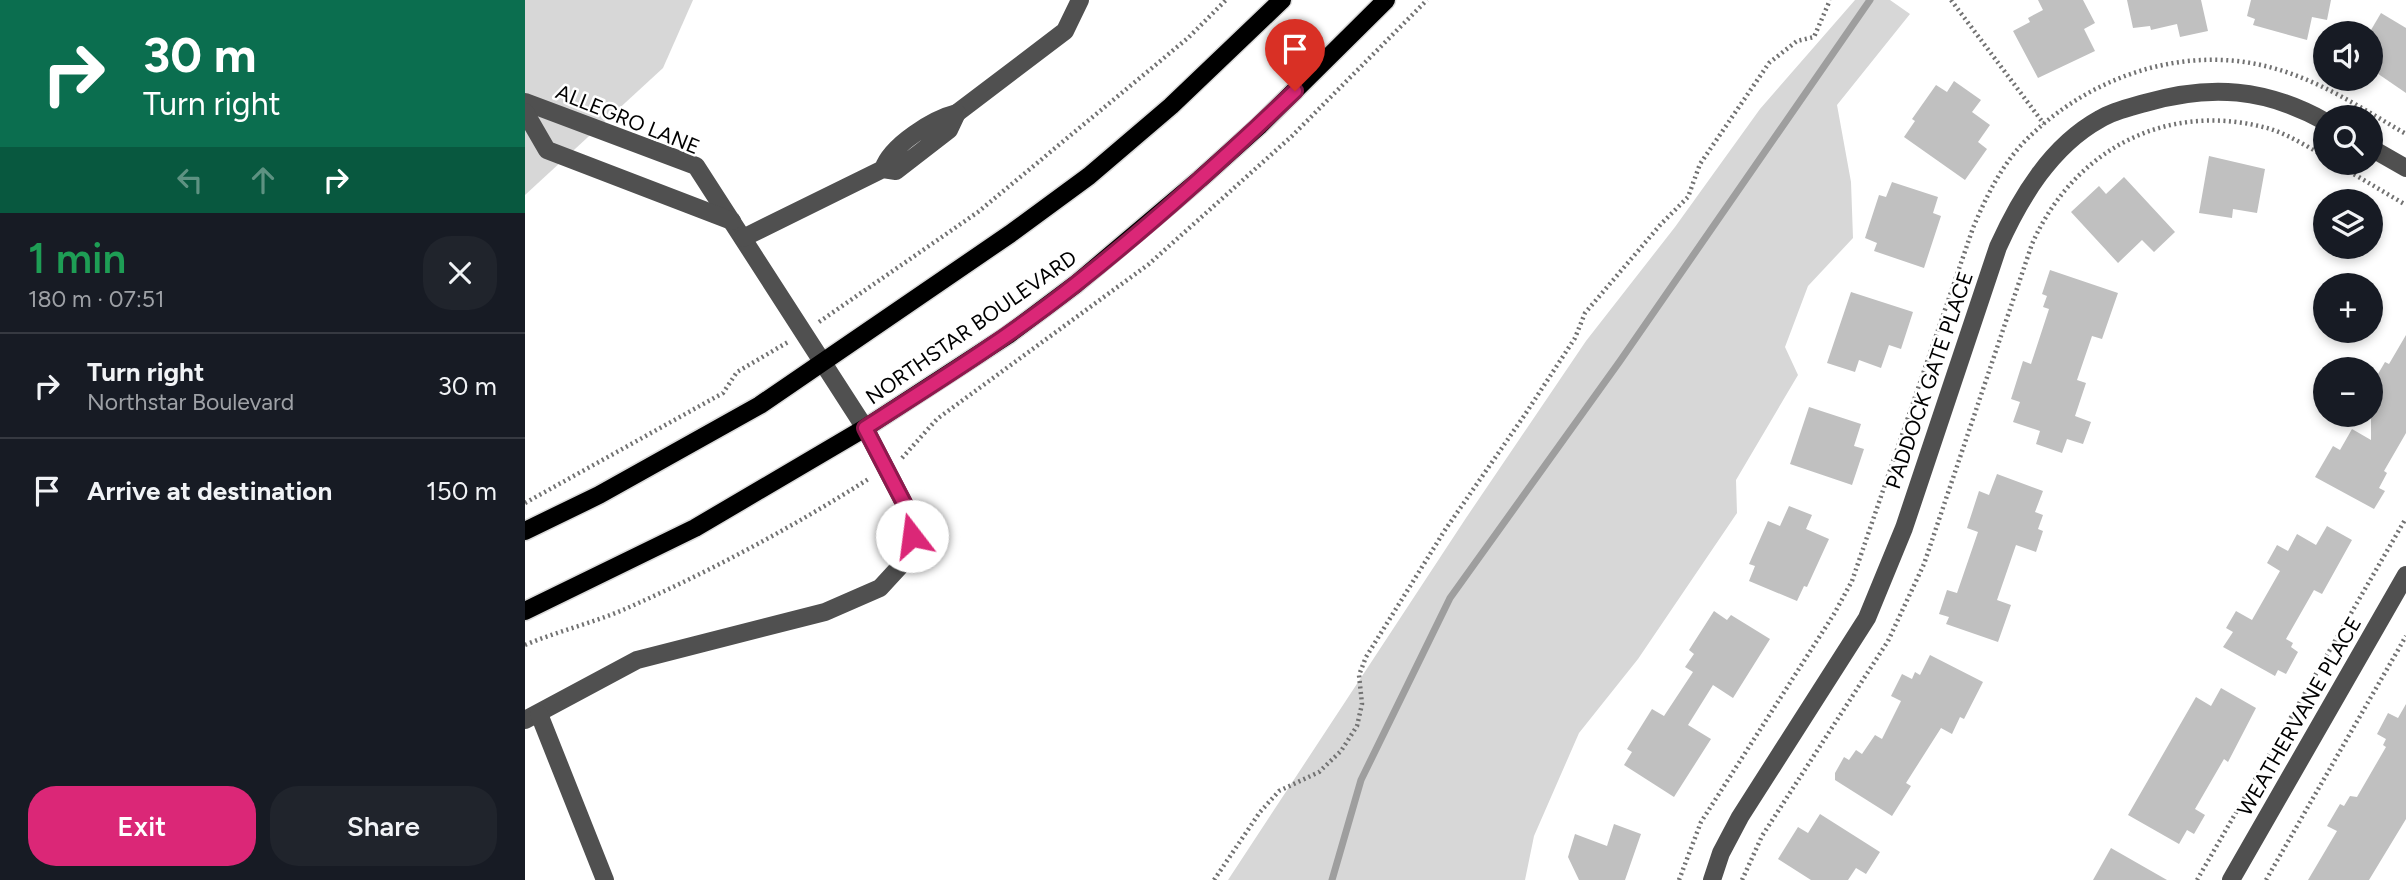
<!DOCTYPE html>
<html lang="en">
<head>
<meta charset="utf-8">
<style>
  :root { --surface:#171b24; --page:#20242c; --text:#f1f3f6; --muted:#9ea1a6; --line:#363941; --accent:#db2777 }
  body { margin:0; font-family:Figtree,sans-serif; background:var(--page); color:var(--text); height:100vh; display:flex; flex-direction:column; font-size:26px; white-space:nowrap }
  * { box-sizing:border-box; margin:0 }
  p { font-size:23px; color:var(--muted) }
  .icon { flex:none; width:38px; height:38px; fill:none; stroke:currentColor; stroke-width:2; stroke-linecap:round; stroke-linejoin:round }
  .map { position:relative; flex:1; overflow:hidden }
  .details { display:flex; flex-direction:column; background:var(--surface); width:525px }
  .details>* { flex:none }
  .guide { background:#0b6e4f; color:#fff; overflow:hidden }
  .tools { position:absolute; left:1788px; top:21px; display:grid; gap:14px }
  .tools a { display:grid; place-items:center; width:70px; height:70px; border-radius:50%; background:var(--surface); box-shadow:0 4px 10px #0003; font-size:35px }
  .pin { position:absolute; display:grid; place-items:center; width:60px; height:60px; color:#fff; margin:-72px -30px; border-radius:50% 50% 50% 0; rotate:-45deg; box-shadow:0 0 7px #0007 }
  .pin .icon { rotate:45deg }
  .me { position:absolute; width:77px; margin:-38px; rotate:345deg; stroke-linejoin:round; filter:drop-shadow(0 0 5px #0008) }
  .turn { display:flex; align-items:center; gap:24px; height:147px; padding:0 28px; font-size:32px }
  .turn .icon { width:91px; height:91px; stroke-width:2.5 }
  .turn b { display:block; font-size:49px; line-height:60px }
  .lanes { display:flex; align-items:center; height:66px; padding:0 28px; background:#0003; justify-content:center; gap:35px; direction:ltr }
  .lanes .off { opacity:.35 }
  .round { display:grid; place-items:center; flex:none; width:74px; height:74px; border-radius:28px; background:var(--page) }
  .head { display:flex; align-items:center; justify-content:space-between; height:119px; padding:0 28px }
  h1 { font-size:42px; font-weight:600; line-height:52px; color:#1e9e55 }
  .cta { display:flex; gap:14px; margin-top:auto; padding:14px 28px }
  .cta a { flex:1; height:80px; border-radius:28px; background:var(--accent); color:#fff; font-size:28px; font-weight:600; line-height:80px; text-align:center }
  .cta a+a { background:var(--page); color:var(--text) }
  ul { padding:0; list-style:none }
  li { display:flex; align-items:center; gap:21px; height:105px; padding:0 28px; border-top:2px solid var(--line) }
  li div { flex:1 }
  li b { display:block; font-size:26px }
  li em { font-style:normal }
  main { display:flex; flex:1; min-height:0 }
  .map>svg:first-child { display:block }
  .green { fill:#d7d7d7 }
  .lines { fill:none; stroke-linecap:round; stroke-linejoin:round }
  .stream { stroke:#9e9e9e; stroke-width:7 }
  .building { fill:#c0c0c0 }
  .major-casing { stroke:#dbdbdb; stroke-width:21 }
  .path { stroke:#727272; stroke-width:4.5; stroke-dasharray:2 3.5; stroke-linecap:butt }
  .minor { stroke:#505050; stroke-width:18 }
  .major { stroke:#000; stroke-width:18 }
  .route-casing { stroke:#8e194d; stroke-width:18 }
  .route { stroke:#db2777; stroke-width:12 }
  .labels { text-anchor:middle; dominant-baseline:central; stroke-width:5; stroke-linejoin:round; paint-order:stroke }
  .street-label { font-size:21px; fill:#000; stroke:#fff }
</style>
</head>
<body>
<main>
<section class="details">
<div class="guide">
<div class="turn"><svg class="icon" aria-label="right" viewBox="0 0 24 24"><path d="M7 20v-9h11M14 6l5 5-5 5"/></svg><div><b>30 m</b>Turn right</div></div>
<div class="lanes"><svg class="icon off" aria-label="left" viewBox="0 0 24 24"><path d="M17 20v-9H6M10 6l-5 5 5 5"/></svg><svg class="icon off" aria-label="ahead" viewBox="0 0 24 24"><path d="M12 20V5M6 11l6-6 6 6"/></svg><svg class="icon" aria-label="right" viewBox="0 0 24 24"><path d="M7 20v-9h11M14 6l5 5-5 5"/></svg></div>
</div>
<div class="head"><div><h1>1 min</h1><p>180 m · 07:51</p></div><a class="round"><svg class="icon" aria-label="close" viewBox="0 0 24 24"><path d="M6 6l12 12M18 6L6 18"/></svg></a></div>
<ul>
<li><svg class="icon" aria-label="right" viewBox="0 0 24 24"><path d="M7 20v-9h11M14 6l5 5-5 5"/></svg><div><b>Turn right</b><p>Northstar Boulevard</p></div><em>30 m</em></li>
<li><svg class="icon" aria-label="arrive" viewBox="0 0 24 24"><path d="M6 21V4h12l-3 4 3 4H6"/></svg><div><b>Arrive at destination</b></div><em>150 m</em></li>
</ul>
<div class="cta"><a>Exit</a><a>Share</a></div>
</section>
<div class="map">
<svg width="1881" height="880" viewBox="0 0 1881 880">
  <rect width="100%" height="100%" fill="#fff"/>
  <!-- green -->
  <g class="green">
    <polygon points="0,0 168,0 138,68 0,195"/>
    <polygon points="1330,0 1365,0 1385,14 1312,105 1326,182 1328,238 1283,286 1260,347 1273,375 1211,480 1212,513 1113,659 1054,733 1009,836 1000,880 703,880 941,518 1061,341 1150,227 1235,109"/>
  </g>
  <g class="lines">
    <!-- stream -->
    <polyline class="stream" points="807,880 836,780 925,598 1095,361 1345,0"/>
  </g>
  <!-- building -->
  <g class="building">
    <polygon points="1513,0 1558,0 1570,23 1559,29 1570,51 1513,78 1488,31 1505,22 1503,18 1518,10"/>
    <polygon points="1602,0 1676,0 1683,31 1655,37 1652,24 1626,30 1625,26 1608,28"/>
    <polygon points="1726,0 1806,0 1802,20 1787,17 1782,40 1728,25 1730,19 1722,16"/>
    <polygon points="1856,13 1881,28 1881,93 1846,69 1846,30"/>
    <polygon points="1429,81 1456,100 1447,112 1465,125 1453,142 1462,149 1440,180 1379,137 1390,121 1387,119 1411,85 1422,92"/>
    <polygon points="1684,156 1740,169 1732,213 1708,209 1707,218 1674,213"/>
    <polygon points="1599,177 1650,232 1629,252 1617,240 1593,263 1546,212 1574,186 1581,194"/>
    <polygon points="1367,182 1413,197 1408,213 1416,216 1399,268 1349,251 1352,243 1340,238 1354,195 1361,197"/>
    <polygon points="1525,270 1593,293 1577,339 1567,336 1552,380 1561,383 1550,416 1566,422 1558,444 1542,439 1537,453 1511,444 1515,431 1488,422 1495,402 1486,399 1498,361 1506,364 1524,309 1518,307 1522,296 1517,294"/>
    <polygon points="1326,292 1388,312 1376,349 1364,345 1356,368 1334,360 1330,372 1302,363"/>
    <polygon points="1881,335 1881,433 1859,471 1862,473 1854,488 1860,491 1849,509 1790,477 1808,446 1815,450 1827,429 1846,440 1846,386 1860,362 1864,364"/>
    <polygon points="1284,407 1336,424 1329,446 1339,449 1327,485 1265,464"/>
    <polygon points="1472,474 1518,491 1510,512 1518,515 1513,529 1518,531 1511,552 1491,545 1472,600 1486,605 1473,642 1421,624 1424,617 1414,614 1422,590 1432,593 1453,532 1442,528 1454,491 1464,495"/>
    <polygon points="1264,506 1287,515 1281,529 1304,539 1282,587 1279,586 1272,601 1224,581 1230,566 1224,564 1243,521 1255,526"/>
    <polygon points="1802,526 1827,540 1797,594 1789,590 1761,639 1768,643 1766,647 1773,652 1761,674 1753,670 1750,676 1698,647 1708,632 1701,628 1711,611 1727,620 1755,571 1742,563 1752,545 1763,551 1772,534 1791,545"/>
    <polygon points="1189,611 1202,620 1206,615 1245,639 1208,698 1188,685 1163,725 1186,739 1149,797 1099,765 1107,752 1102,749 1127,709 1139,716 1168,672 1160,667 1169,654 1164,650"/>
    <polygon points="1405,655 1458,682 1439,719 1435,717 1427,734 1416,728 1381,783 1386,786 1367,816 1310,780 1310,773 1319,757 1324,760 1331,750 1337,754 1350,735 1357,739 1376,701 1366,696 1377,674 1387,679 1390,672 1395,675"/>
    <polygon points="1696,688 1731,708 1703,762 1699,759 1670,809 1680,815 1669,834 1662,830 1654,844 1603,815 1671,697 1686,706"/>
    <polygon points="1881,704 1881,819 1844,880 1783,880 1812,831 1802,826 1815,804 1819,806 1825,796 1832,797 1861,747 1858,745 1861,739 1852,734 1863,713 1873,718"/>
    <polygon points="1295,814 1355,852 1341,874 1331,868 1323,880 1286,880 1253,859 1273,827 1283,833"/>
    <polygon points="1089,824 1116,834 1100,880 1054,880 1043,857 1050,834 1082,846"/>
    <polygon points="1586,848 1642,880 1568,880"/>
  </g>
  <g class="lines">
    <!-- major casing -->
    <g class="major-casing">
      <g id="major">
        <polyline points="0,531 74,495 235,405 485,234 564,176 646,106 757,0"/>
        <polyline points="0,611 170,528 340,428 483,335 551,284 675,179 734,126 861,0"/>
      </g>
    </g>
    <!-- path -->
    <g class="path">
      <polyline points="1426,0 1519,124"/>
      <polyline points="1810,163 1881,205"/>
      <polyline points="294,322 453,212 663,38 701,0"/>
      <polyline points="377,458 412,419 624,264 767,136 902,0"/>
      <polyline points="0,503 198,393 212,372 263,342"/>
      <path d="M 0,645 C 33,631 68,623 100,609 C 184,572 268,527 345,478"/>
      <polyline points="689,880 735,812 754,791 794,772 816,751 832,726 837,704 834,675 841,657 920,530 999,416 1050,338 1060,313 1136,224 1163,197 1175,164 1244,63 1272,41 1289,37 1305,0"/>
      <path d="M 1154,880 L 1176,822 L 1309,614 L 1327,581 L 1448,228 C 1461,197 1476,166 1500,141 C 1563,77 1659,43 1748,68 C 1796,81 1838,109 1881,134"/>
      <path d="M 1217,880 L 1237,836 L 1363,641 L 1399,564 L 1507,244 C 1548,151 1639,102 1738,127 C 1760,132 1781,146 1801,157"/>
      <polyline points="1672,880 1881,518"/>
      <polyline points="1741,880 1881,636"/>
    </g>
    <!-- minor -->
    <g class="minor">
      <polyline points="0,102 171,166 340,428 382,509 387,536 378,563 355,588 300,612 112,660 0,720"/>
      <polyline points="0,112 22,150 207,221"/>
      <polyline points="432,113 540,31 555,0"/>
      <polyline points="1846,148 1881,168"/>
      <path d="M 218,238 L 358,169 L 371,171 L 424,130 L 432,113 C 408,119 366,145 358,169"/>
      <polyline points="14,714 80,880"/>
      <path d="M 1187,880 L 1196,853 L 1215,817 L 1342,618 L 1379,528 L 1473,247 C 1495,198 1526,146 1575,119 C 1588,111 1606,107 1620,103 C 1685,84 1741,88 1801,122"/>
      <polyline points="1706,880 1881,575"/>
    </g>
    <!-- major -->
    <use href="#major" class="major"/>
  </g>
  <g class="lines">
    <!-- route casing -->
    <g class="route-casing">
      <path id="route" d="M 387,536 L 382,509 L 340,428 C 412,382 484,337 551,284 C 627,224 700,158 770,91"/>
    </g>
    <!-- route -->
    <use href="#route" class="route"/>
  </g>
  <g class="labels">
    <!-- street labels -->
    <g class="street-label">
      <text transform="translate(103 119) rotate(22)">ALLEGRO LANE</text>
      <text transform="translate(446 327) rotate(-35)">NORTHSTAR BOULEVARD</text>
      <text transform="translate(1404 380) rotate(-71)">PADDOCK GATE PLACE</text>
      <text transform="translate(1774 716) rotate(-60)">WEATHERVANE PLACE</text>
    </g>
  </g>
</svg>
<div class="tools">
<a><svg class="icon" aria-label="sound" viewBox="0 0 24 24"><path d="M4 9h4l5-4v14l-5-4H4zM17 9q2 3 0 6"/></svg></a>
<a><svg class="icon" aria-label="search" viewBox="0 0 24 24"><circle cx="10" cy="10" r="6"/><path d="M15 15l6 6"/></svg></a>
<a><svg class="icon" aria-label="layers" viewBox="0 0 24 24"><path d="M12 4l9 5-9 5-9-5zM3 14l9 5 9-5"/></svg></a>
<a>+</a>
<a>−</a>
</div>
<div class="pin" style="left:770px;top:91px;background:#d93025"><svg class="icon" aria-label="arrive" viewBox="0 0 24 24"><path d="M6 21V4h12l-3 4 3 4H6"/></svg></div>
<svg class="me" style="left:387px;top:536px" viewBox="-20 -20 40 40"><circle r="19" fill="#fff"/><path d="M0-13L10 11 0 6-10 11z" fill="#db2777"/></svg>
</div>
</main>
</body>
</html>
